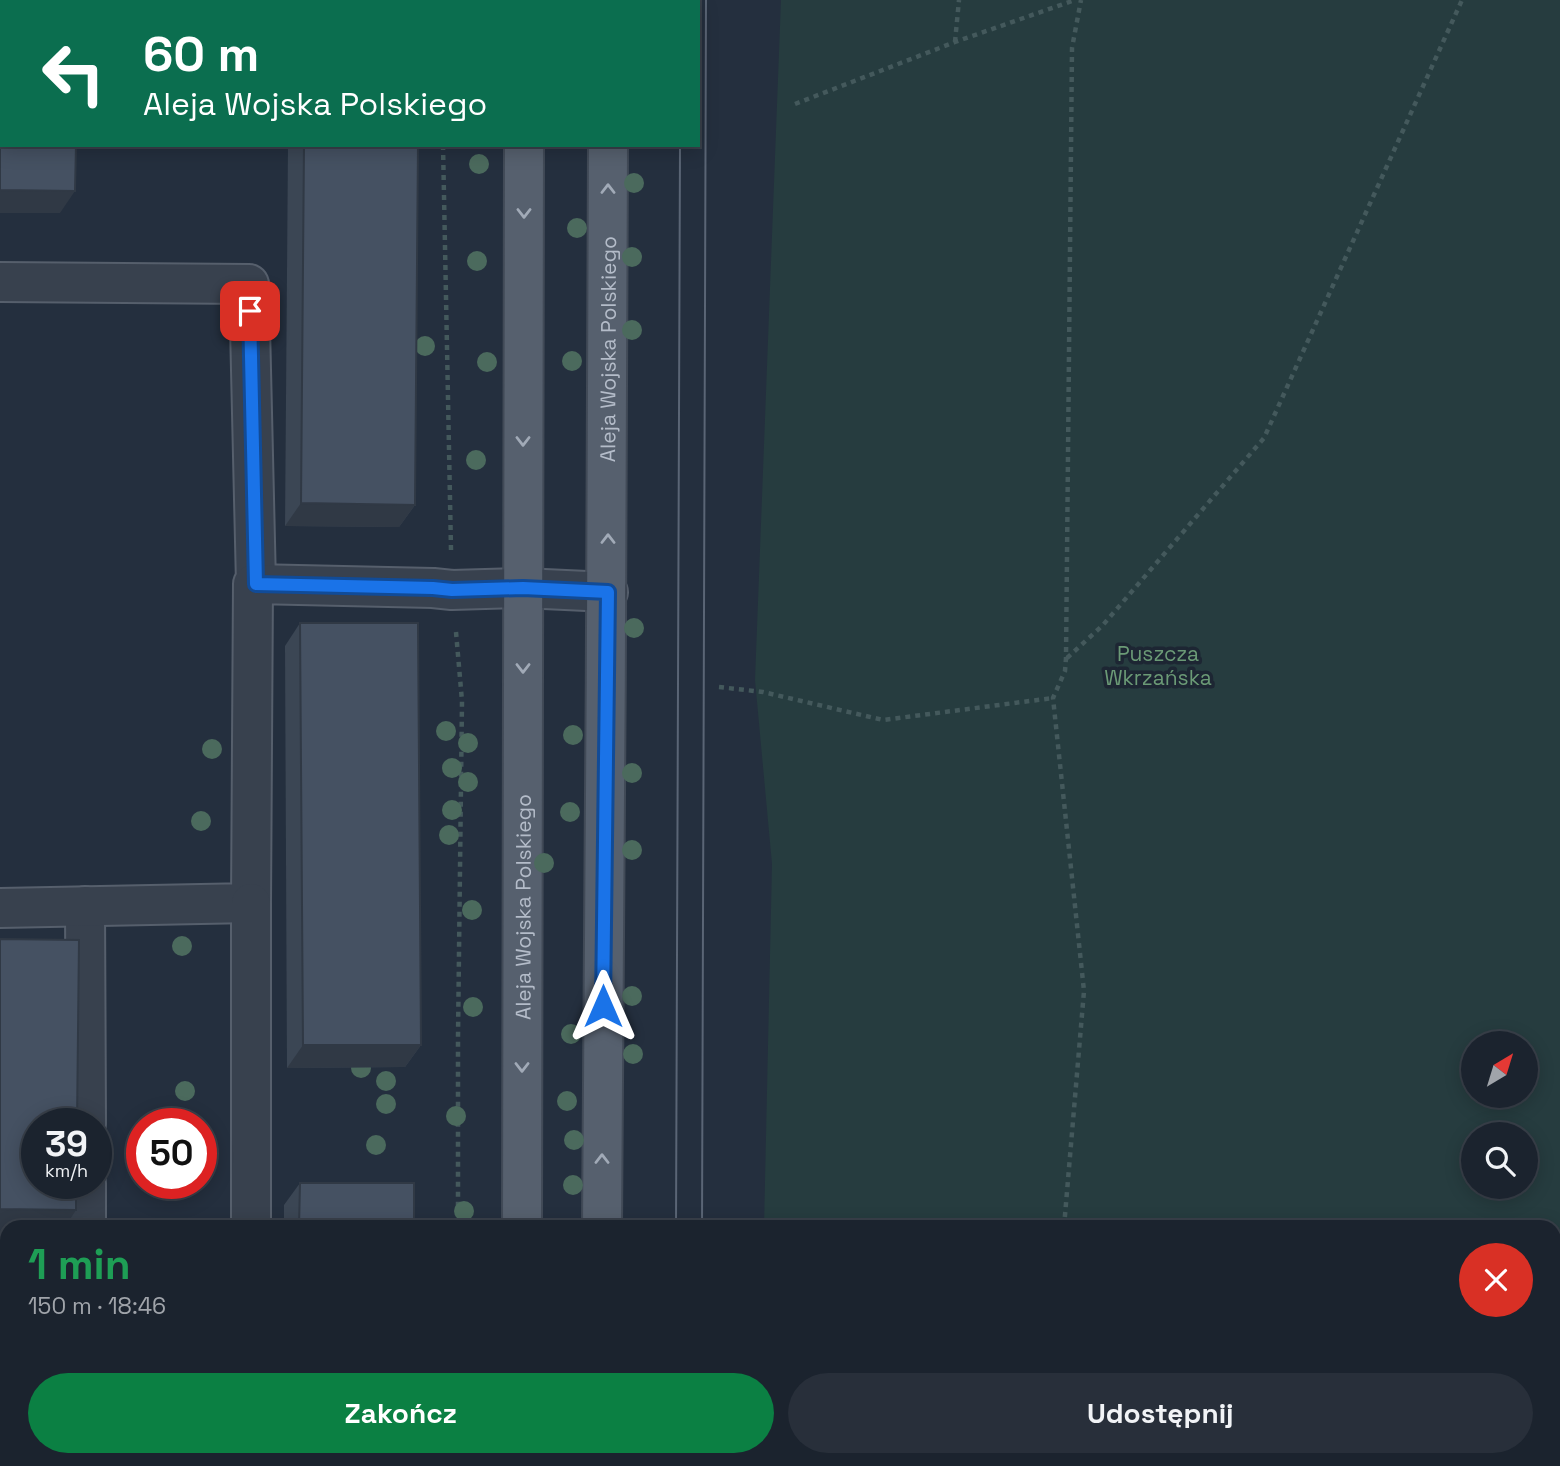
<!DOCTYPE html>
<html lang="pl">
<head>
<meta charset="utf-8">
<style>
  :root { --surface:#1b232e; --page:#282f3a; --text:#f1f3f6; --muted:#a0a4aa; --line:#39404a; --accent:#0b8043 }
  body { margin:0; font-family:"Space Grotesk",sans-serif; background:var(--page); color:var(--text); height:100vh; display:flex; flex-direction:column; font-size:26px; white-space:nowrap }
  * { box-sizing:border-box; margin:0 }
  p { font-size:23px; color:var(--muted) }
  .icon { flex:none; width:38px; height:38px; fill:none; stroke:currentColor; stroke-width:2; stroke-linecap:round; stroke-linejoin:round }
  .map { position:relative; flex:1; overflow:hidden }
  .sheet { position:absolute; left:0px; top:1220px; width:1561px; height:247px; display:flex; flex-direction:column; background:var(--surface); border-radius:21px 21px 0 0; box-shadow:0 4px 18px #0003,0 0 0 2px var(--line) }
  .sheet>* { flex:none }
  .guide { position:absolute; left:0px; top:0px; width:700px; height:147px; box-shadow:0 4px 18px #0003,0 0 0 2px var(--line); background:#0b6e4f; color:#fff; overflow:hidden }
  .needle { width:46px; rotate:38deg }
  .fabs { position:absolute; left:1461px; top:1031px; display:grid; gap:14px }
  .fabs a { display:grid; place-items:center; width:77px; height:77px; border-radius:50%; background:var(--surface); box-shadow:0 4px 18px #0003,0 0 0 2px var(--line); font-size:35px }
  .speed { position:absolute; left:21px; top:1108px; display:flex; gap:14px; font-size:35px; font-weight:700; text-align:center }
  .speed>* { display:grid; place-content:center; width:91px; height:91px; border-radius:50%; background:var(--surface); box-shadow:0 4px 18px #0003,0 0 0 2px var(--line); line-height:1 }
  .speed small { font-size:18px; font-weight:400 }
  .speed .limit { border:10px solid #d22; background:#fff; color:#111 }
  .pin { position:absolute; display:grid; place-items:center; width:60px; height:60px; color:#fff; margin:-30px; border-radius:14px; box-shadow:0 4px 10px #0006 }
  .me { position:absolute; width:77px; margin:-38px; rotate:0deg; stroke-linejoin:round; filter:drop-shadow(0 0 5px #0008) }
  .turn { display:flex; align-items:center; gap:24px; height:147px; padding:0 28px; font-size:32px }
  .turn .icon { width:91px; height:91px; stroke-width:2.5 }
  .turn b { display:block; font-size:49px; line-height:60px }
  .round { display:grid; place-items:center; flex:none; width:74px; height:74px; border-radius:37px; background:var(--page) }
  .overview { display:flex; align-items:center; justify-content:space-between; height:119px; padding:0 28px }
  h1 { font-size:42px; font-weight:800; line-height:52px; color:#1e9e55 }
  .primary-button { display:flex; gap:14px; margin-top:auto; padding:14px 28px }
  .primary-button a { flex:1; height:80px; border-radius:42px; background:var(--accent); color:#fff; font-size:28px; font-weight:800; line-height:80px; text-align:center }
  .primary-button a+a { background:var(--page); color:var(--text) }
  .map>svg:first-child { display:block }
  .green { fill:#263c3f; fill-rule:evenodd }
  .lines { fill:none; stroke-linecap:round; stroke-linejoin:round }
  .minor-casing { stroke:#565f6c; stroke-width:42 }
  .major-casing { stroke:#414a57; stroke-width:42 }
  .path { stroke:#44595c; stroke-width:4.5; stroke-dasharray:5 5; stroke-linecap:butt }
  .minor { stroke:#38414e; stroke-width:38 }
  .major { stroke:#56606e; stroke-width:38 }
  .tram { stroke:#5a6575; stroke-width:2 }
  .tree { fill:#4b6a5d }
  .wall { fill:#3b4654 }
  .shaded-wall { fill:#303945 }
  .building { fill:#455162; stroke:#303945; stroke-width:2 }
  .oneway { stroke:#a1aab7 }
  .route-casing { stroke:#114b97; stroke-width:18 }
  .route { stroke:#1a73e8; stroke-width:12 }
  .labels { text-anchor:middle; dominant-baseline:central; stroke-width:7; stroke-linejoin:round; paint-order:stroke }
  .street-label { font-size:21px; fill:#b4bcc9; stroke:#1d2633 }
  .park-label { font-size:21px; fill:#6b9a76; stroke:#1d2633 }
</style>
</head>
<body>
<div class="map">
<svg width="1560" height="1466" viewBox="0 0 1560 1466">
  <rect width="100%" height="100%" fill="#242f3e"/>
  <!-- green -->
  <path class="green" d="M 781,0 L 1560,0 L 1560,1466 L 757,1466 L 757,1460 L 1554,1460 L 1554,1227 L 764,1227 L 772,864 L 755,680 ZM 1474,1043 L 1526,1043 L 1526,1096 L 1474,1096 ZM 1474,1134 L 1526,1134 L 1526,1186 L 1474,1186 Z"/>
  <g class="lines">
    <!-- minor casing -->
    <g class="minor-casing">
      <g id="minor">
        <polyline points="0,282 249,284 256,584"/>
        <polyline points="85,906 86,1124"/>
        <polyline points="0,908 251,903 253,584 433,588 452,590 523,588 608,592"/>
        <polyline points="86,1183 86,1227"/>
        <polyline points="251,1227 251,903"/>
        <polyline points="86,1460 86,1466"/>
        <polyline points="251,1466 251,1460"/>
      </g>
    </g>
    <!-- major casing -->
    <g class="major-casing">
      <g id="major">
        <polyline points="608,0 608,2"/>
        <polyline points="524,2 524,0"/>
        <path id="s1" d="M 522,1227 L 524,145"/>
        <path id="s2" d="M 602,1227 C 604,866 608,506 608,145"/>
        <polyline points="601,1460 601,1466"/>
        <polyline points="522,1466 522,1460"/>
      </g>
    </g>
    <!-- path -->
    <g class="path">
      <polyline points="442,0 442,2"/>
      <polyline points="955,42 959,0"/>
      <polyline points="795,104 955,42 1075,0"/>
      <polyline points="443,145 451,550"/>
      <polyline points="456,632 462,701 458,1037 458,1227"/>
      <polyline points="1067,658 1103,625 1264,438 1462,0"/>
      <polyline points="719,687 763,692 883,720 1053,698"/>
      <polyline points="1064,1227 1084,991 1053,698 1065,671 1066,658 1072,48 1081,0"/>
      <polyline points="459,1460 459,1466"/>
      <polyline points="1043,1466 1044,1460"/>
    </g>
    <!-- minor -->
    <use href="#minor" class="minor"/>
    <!-- major -->
    <use href="#major" class="major"/>
    <!-- tram -->
    <g class="tram">
      <polyline points="680,2 680,0"/>
      <polyline points="676,1227 680,145"/>
      <polyline points="702,1227 706,0"/>
      <polyline points="675,1466 675,1460"/>
      <polyline points="701,1466 701,1460"/>
    </g>
  </g>
  <!-- trees -->
  <g class="tree">
    <circle cx="479" cy="164" r="10"/>
    <circle cx="634" cy="183" r="10"/>
    <circle cx="577" cy="228" r="10"/>
    <circle cx="632" cy="257" r="10"/>
    <circle cx="477" cy="261" r="10"/>
    <circle cx="632" cy="330" r="10"/>
    <circle cx="425" cy="346" r="10"/>
    <circle cx="572" cy="361" r="10"/>
    <circle cx="487" cy="362" r="10"/>
    <circle cx="476" cy="460" r="10"/>
    <circle cx="634" cy="628" r="10"/>
    <circle cx="446" cy="731" r="10"/>
    <circle cx="573" cy="735" r="10"/>
    <circle cx="468" cy="743" r="10"/>
    <circle cx="212" cy="749" r="10"/>
    <circle cx="452" cy="768" r="10"/>
    <circle cx="632" cy="773" r="10"/>
    <circle cx="468" cy="782" r="10"/>
    <circle cx="452" cy="810" r="10"/>
    <circle cx="570" cy="812" r="10"/>
    <circle cx="201" cy="821" r="10"/>
    <circle cx="449" cy="835" r="10"/>
    <circle cx="632" cy="850" r="10"/>
    <circle cx="544" cy="863" r="10"/>
    <circle cx="472" cy="910" r="10"/>
    <circle cx="182" cy="946" r="10"/>
    <circle cx="632" cy="996" r="10"/>
    <circle cx="473" cy="1007" r="10"/>
    <circle cx="571" cy="1034" r="10"/>
    <circle cx="633" cy="1054" r="10"/>
    <circle cx="361" cy="1068" r="10"/>
    <circle cx="386" cy="1081" r="10"/>
    <circle cx="185" cy="1091" r="10"/>
    <circle cx="567" cy="1101" r="10"/>
    <circle cx="386" cy="1104" r="10"/>
    <circle cx="456" cy="1116" r="10"/>
    <circle cx="574" cy="1140" r="10"/>
    <circle cx="376" cy="1145" r="10"/>
    <circle cx="573" cy="1185" r="10"/>
    <circle cx="464" cy="1211" r="10"/>
  </g>
  <!-- wall -->
  <g class="wall">
    <polygon points="288,145 418,145 415,505 399,527 285,526"/>
    <polygon points="300,623 421,1045 405,1067 287,1068 285,646"/>
    <polygon points="300,1183 414,1227 284,1227 284,1205"/>
    <rect x="283" y="1460" width="131" height="6"/>
  </g>
  <!-- shaded-wall -->
  <g class="shaded-wall">
    <polygon points="0,190 75,191 60,213 0,213"/>
    <polygon points="301,503 415,505 399,527 285,526"/>
    <polygon points="303,1045 421,1045 405,1067 287,1068"/>
    <polygon points="0,1209 76,1210 65,1227 7,1227 7,1232 0,1232"/>
  </g>
  <!-- building -->
  <g class="building">
    <polygon points="0,0 78,0 78,2 2,2 2,145 76,145 75,191 0,190"/>
    <polygon points="304,145 418,145 415,505 301,503"/>
    <polygon points="300,623 418,623 421,1045 303,1045"/>
    <polygon points="0,939 79,940 77,1124 37,1124 37,1183 76,1183 76,1210 0,1209"/>
    <polygon points="300,1183 414,1183 414,1227 299,1227"/>
    <polygon points="0,1290 7,1290 7,1460 74,1460 74,1466 0,1466"/>
    <rect x="299" y="1460" width="115" height="6"/>
  </g>
  <!-- one-way arrows -->
  <defs><path id="oneway-chevron" d="M-2-3.5L2.5 0L-2 3.5" fill="none" stroke-width="1.6" stroke-linecap="round" stroke-linejoin="round" transform="scale(1.75)"/></defs>
  <g class="oneway">
    <use href="#oneway-chevron" transform="translate(608 189) rotate(-90)"/>
    <use href="#oneway-chevron" transform="translate(524 213) rotate(90)"/>
    <use href="#oneway-chevron" transform="translate(523 441) rotate(90)"/>
    <use href="#oneway-chevron" transform="translate(608 539) rotate(-90)"/>
    <use href="#oneway-chevron" transform="translate(523 668) rotate(90)"/>
    <use href="#oneway-chevron" transform="translate(522 1067) rotate(90)"/>
    <use href="#oneway-chevron" transform="translate(602 1159) rotate(-90)"/>
  </g>
  <g class="lines">
    <!-- route casing -->
    <g class="route-casing">
      <polyline id="route" points="250,311 256,584 433,588 452,590 523,588 608,592 603,1006"/>
    </g>
    <!-- route -->
    <use href="#route" class="route"/>
  </g>
  <g class="labels">
    <!-- street labels -->
    <g class="street-label">
      <text stroke="none"><textPath href="#s2" startOffset="878">Aleja Wojska Polskiego</textPath></text>
      <text stroke="none"><textPath href="#s1" startOffset="320">Aleja Wojska Polskiego</textPath></text>
    </g>
    <!-- park labels -->
    <g class="park-label">
      <text x="1158" y="653">Puszcza<tspan x="1158" dy="24">Wkrzańska</tspan></text>
    </g>
  </g>
</svg>
<div class="fabs">
<a><svg class="needle" viewBox="-14 -14 28 28"><path d="M0-13l5 13h-10z" fill="#e53935"/><path d="M0 13l5-13h-10z" fill="#a0a4aa"/></svg></a>
<a><svg class="icon" aria-label="search" viewBox="0 0 24 24"><circle cx="10" cy="10" r="6"/><path d="M15 15l6 6"/></svg></a>
</div>
<div class="speed"><div>39<small>km/h</small></div><div class="limit">50</div></div>
<div class="pin" style="left:250px;top:311px;background:#d93025"><svg class="icon" aria-label="arrive" viewBox="0 0 24 24"><path d="M6 21V4h12l-3 4 3 4H6"/></svg></div>
<svg class="me" style="left:603px;top:1006px" viewBox="-20 -20 40 40"><path d="M0-17L14 15 0 8-14 15z" fill="#1a73e8" stroke="#fff" stroke-width="4"/></svg>
<div class="guide">
<div class="turn"><svg class="icon" aria-label="left" viewBox="0 0 24 24"><path d="M17 20v-9H6M10 6l-5 5 5 5"/></svg><div><b>60 m</b>Aleja Wojska Polskiego</div></div>
</div>
<section class="sheet">
<div class="overview"><div><h1>1 min</h1><p>150 m · 18:46</p></div><a class="round" style="background:#d93025;color:#fff"><svg class="icon" aria-label="close" viewBox="0 0 24 24"><path d="M6 6l12 12M18 6L6 18"/></svg></a></div>
<div class="primary-button"><a>Zakończ</a><a>Udostępnij</a></div>
</section>
</div>
</body>
</html>
